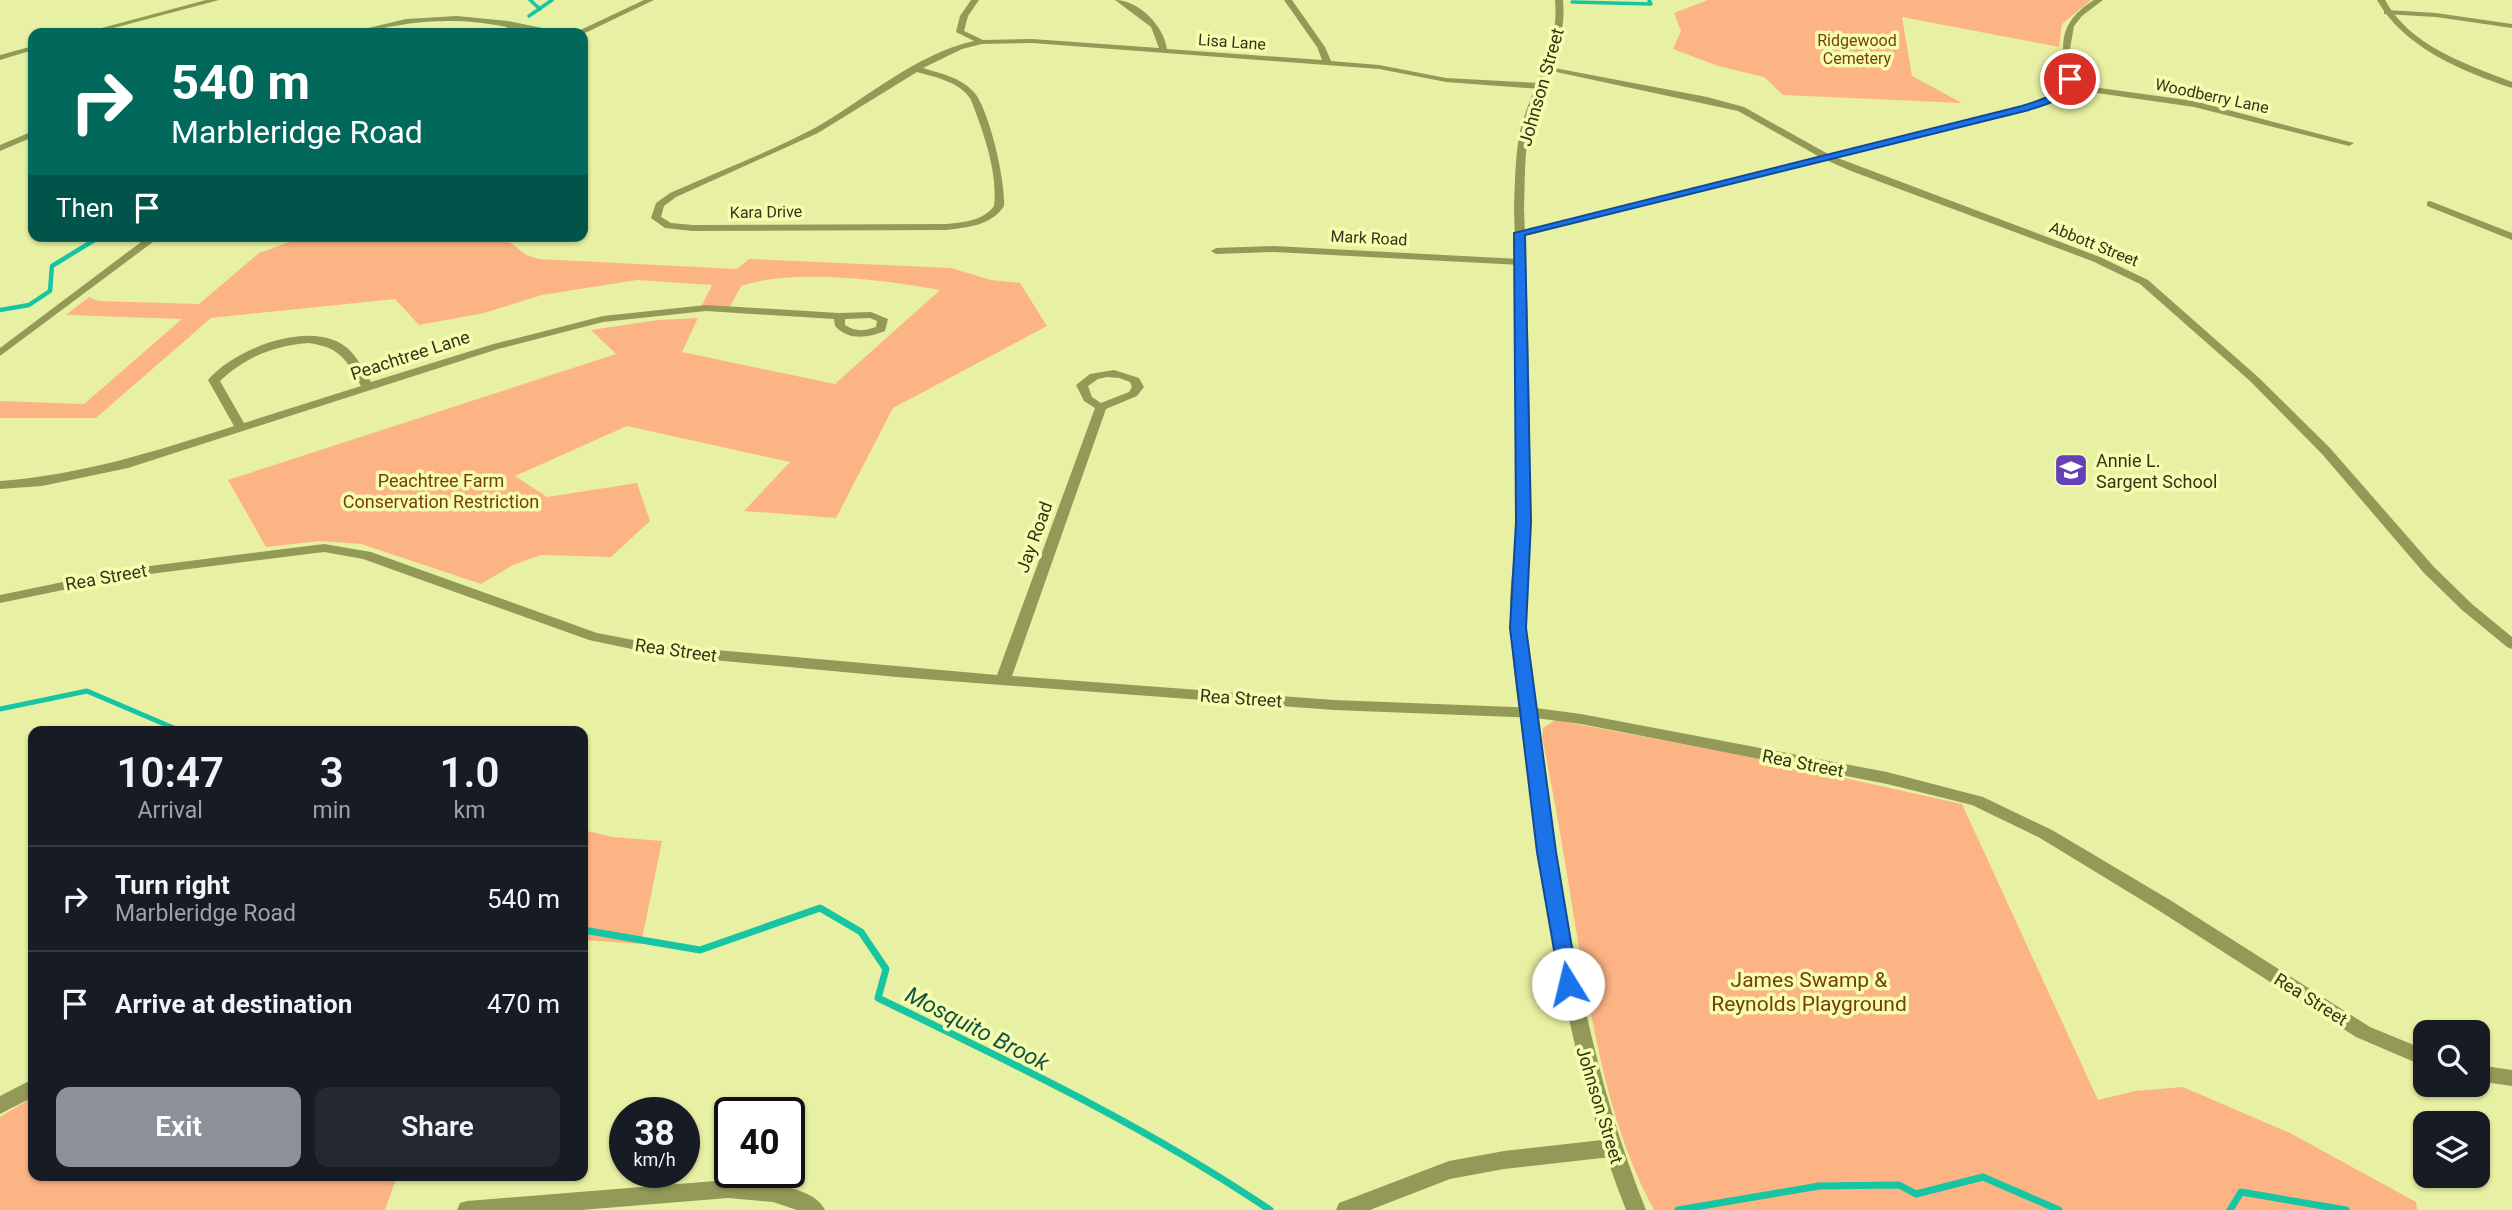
<!DOCTYPE html>
<html lang="en">
<head>
<meta charset="utf-8">
<style>
  :root { --surface:#171b24; --page:#242831; --text:#f1f3f6; --muted:#9ea1a6; --line:#363941; --accent:#8c9099 }
  body { margin:0; font-family:Roboto,sans-serif; background:var(--page); color:var(--text); height:100vh; display:flex; flex-direction:column; font-size:26px; white-space:nowrap }
  * { box-sizing:border-box; margin:0 }
  p { font-size:23px; color:var(--muted) }
  .icon { flex:none; width:38px; height:38px; fill:none; stroke:currentColor; stroke-width:2; stroke-linecap:round; stroke-linejoin:round }
  .map { position:relative; flex:1; overflow:hidden }
  .details { position:absolute; left:28px; top:726px; width:560px; height:455px; display:flex; flex-direction:column; background:var(--surface); border-radius:14px; box-shadow:0 2px 5px #0004 }
  .details>* { flex:none }
  .banner { position:absolute; left:28px; top:28px; width:560px; height:214px; border-radius:14px; box-shadow:0 2px 5px #0004; background:#00695c; color:#fff; overflow:hidden }
  .buttons { position:absolute; left:2413px; top:1020px; display:grid; gap:14px }
  .buttons a { display:grid; place-items:center; width:77px; height:77px; border-radius:14px; background:var(--surface); box-shadow:0 2px 5px #0004; font-size:35px }
  .speed { position:absolute; left:609px; top:1097px; display:flex; gap:14px; font-size:35px; font-weight:700; text-align:center }
  .speed>* { display:grid; place-content:center; width:91px; height:91px; border-radius:50%; background:var(--surface); box-shadow:0 2px 5px #0004; line-height:1 }
  .speed small { font-size:18px; font-weight:400 }
  .speed .limit { border:4px solid #111; border-radius:10px; background:#fff; color:#111 }
  .pin { position:absolute; display:grid; place-items:center; width:60px; height:60px; color:#fff; margin:-30px; border:4px solid #fff; border-radius:50%; box-shadow:0 2px 7px #0007 }
  .me { position:absolute; width:77px; margin:-38px; rotate:351deg; stroke-linejoin:round; filter:drop-shadow(0 0 5px #0008) }
  .turn { display:flex; align-items:center; gap:24px; height:147px; padding:0 28px; font-size:32px }
  .turn .icon { width:91px; height:91px; stroke-width:2.5 }
  .turn b { display:block; font-size:49px; line-height:60px }
  .then { display:flex; align-items:center; height:66px; padding:0 28px; background:#0003; gap:14px; font-size:26px }
  .eta { display:flex; justify-content:space-evenly; align-items:center; height:119px; text-align:center }
  .eta b { font-size:42px; font-weight:600; line-height:49px }
  .action { display:flex; gap:14px; margin-top:auto; padding:14px 28px }
  .action a { flex:1; height:80px; border-radius:14px; background:var(--accent); color:#fff; font-size:28px; font-weight:600; line-height:80px; text-align:center }
  .action a+a { background:var(--page); color:var(--text) }
  ul { padding:0; list-style:none }
  li { display:flex; align-items:center; gap:21px; height:105px; padding:0 28px; border-top:2px solid var(--line) }
  li div { flex:1 }
  li b { display:block; font-size:26px }
  li em { font-style:normal }
  .map>svg:first-child { display:block }
  .green { fill:#fdb485 }
  .lines { fill:none; stroke-linecap:round; stroke-linejoin:round }
  .stream-far3 { stroke:#17c5a2; stroke-width:3.5 }
  .stream-far2 { stroke:#17c5a2; stroke-width:4.5 }
  .stream-far1 { stroke:#17c5a2; stroke-width:5 }
  .stream { stroke:#17c5a2; stroke-width:7 }
  .minor { fill:#939a58; fill-rule:evenodd }
  .tertiary { fill:#939a58; fill-rule:evenodd }
  .route { fill:#1a73e8; stroke:#114b97; stroke-width:2 }
  .labels { text-anchor:middle; dominant-baseline:central; stroke-width:7; stroke-linejoin:round; paint-order:stroke }
  .far-park-label { font-size:16px; fill:#783d0c; stroke:#f5feb0 }
  .far-street-label { font-size:16px; fill:#323516; stroke:#f5feb0 }
  .street-label { font-size:18px; fill:#323516; stroke:#f5feb0 }
  .poi-label { font-size:18px; fill:#323516; stroke:#f5feb0; text-anchor:start }
  .park-label { font-size:18px; fill:#783d0c; stroke:#f5feb0 }
  .near-park-label { font-size:21px; fill:#783d0c; stroke:#f5feb0 }
  .near-water-label { font-size:23px; font-style:italic; fill:#145244; stroke:#f5feb0 }
</style>
</head>
<body>
<div class="map">
<svg width="2512" height="1210" viewBox="0 0 2512 1210">
  <rect width="100%" height="100%" fill="#e8f1a3"/>
  <!-- green -->
  <g class="green">
    <polygon points="1708,0 2091,0 2062,24 2059,47 1902,17 1912,76 1962,103 1783,95 1764,77 1718,66 1673,49 1681,31 1674,13"/>
    <path d="M 306,236 L 502,236 L 526,255 L 539,259 L 737,269 L 749,259 L 951,268 L 991,280 L 1020,283 L 1047,326 L 893,408 L 836,518 L 744,511 L 790,462 L 627,426 L 515,476 L 547,497 L 637,483 L 650,521 L 611,557 L 541,555 L 513,565 L 481,584 L 361,544 L 320,541 L 266,547 L 228,480 L 616,354 L 591,330 L 658,320 L 698,318 L 682,352 L 835,384 L 940,290 C 887,280 791,268 741,286 L 730,307 L 701,307 L 712,285 L 637,280 L 542,295 L 484,313 L 419,325 L 395,299 L 211,318 L 96,418 L 0,418 L 0,401 L 84,404 L 182,319 L 66,315 L 89,297 L 98,301 L 199,304 L 259,253 Z"/>
    <path d="M 1555,720 L 1741,755 L 1962,804 L 2098,1100 L 2135,1091 L 2183,1087 L 2290,1133 L 2416,1202 L 2417,1210 L 1654,1210 C 1613,1134 1597,1049 1582,965 C 1569,889 1558,813 1542,738 L 1543,728 Z"/>
    <polygon points="583,830 613,837 662,841 641,944 583,940"/>
    <polygon points="33,1097 33,1176 397,1176 385,1210 0,1210 0,1117"/>
  </g>
  <g class="lines">
    <!-- stream-far3 -->
    <g class="stream-far3">
      <polyline points="530,0 540,9"/>
      <polyline points="1572,2 1651,4 1649,0"/>
      <polyline points="529,16 552,0"/>
      <polyline points="500,33 511,27"/>
    </g>
    <!-- stream-far2 -->
    <polyline class="stream-far2" points="0,310 29,305 50,291 52,266 101,236"/>
    <!-- stream-far1 -->
    <polyline class="stream-far1" points="0,709 87,691 183,732"/>
    <!-- stream -->
    <g class="stream">
      <path d="M 583,930 L 700,950 L 820,908 L 861,932 L 886,969 L 878,998 C 1012,1063 1146,1126 1270,1210"/>
      <polyline points="1678,1210 1819,1186 1899,1185 1916,1194 1983,1177 2059,1210"/>
      <polyline points="2230,1210 2241,1192 2346,1210"/>
    </g>
    <!-- minor -->
    <g class="minor">
      <polygon points="206,0 219,0 95,33 83,33"/>
      <polygon points="644,0 654,0 583,34 574,33"/>
      <path d="M 971,0 L 979,0 L 968,16 L 964,31 L 983,40 L 1032,39 L 1159,48 L 1151,27 L 1115,0 C 1139,0 1164,26 1167,49 L 1322,60 L 1317,47 L 1284,0 L 1292,0 L 1325,47 L 1331,61 L 1379,65 L 1446,78 L 1540,83 L 1544,86 L 1540,89 L 1446,82 L 1379,69 L 1032,43 L 982,44 L 962,49 L 923,68 C 940,73 961,78 973,91 C 989,107 1006,183 1004,206 C 991,226 968,227 946,230 L 693,231 L 665,228 L 651,218 L 656,203 L 670,193 C 717,172 767,153 813,129 C 865,100 915,54 974,41 L 956,32 L 960,16 ZM 917,72 C 935,77 961,82 971,100 C 983,131 998,172 994,206 C 983,221 964,222 946,224 L 693,225 L 671,223 L 661,217 L 664,206 L 676,197 L 818,133 Z"/>
      <path d="M 2094,0 L 2103,0 L 2082,16 L 2074,26 L 2070,49 L 2073,78 L 2071,84 L 2194,101 L 2354,143 L 2349,146 L 2194,107 L 2069,89 L 2062,96 L 2049,104 L 1835,157 L 2100,257 L 2148,280 L 2258,377 L 2330,448 L 2434,567 L 2472,604 L 2512,637 L 2512,649 L 2507,647 L 2462,610 L 2424,573 L 2322,454 L 2250,381 L 2140,284 L 2092,261 L 1851,171 L 1826,160 L 1520,236 L 1515,233 L 1818,156 L 1738,111 L 1547,70 L 1543,68 L 1544,66 L 1707,97 L 1744,107 L 1828,154 L 2043,100 C 2049,96 2057,93 2061,87 C 2066,79 2065,69 2064,60 C 2060,31 2070,15 2094,0 Z"/>
      <polygon points="2387,10 2436,13 2512,24 2512,28 2436,17 2384,14 2384,10"/>
      <path d="M 457,16 L 508,21 L 567,33 C 532,35 492,21 454,21 C 434,21 414,22 395,26 C 379,28 363,34 347,33 L 406,19 Z"/>
      <polygon points="33,46 33,50 0,60 0,55"/>
      <polygon points="33,131 33,137 0,151 0,145"/>
      <polygon points="2430,201 2512,233 2512,240 2427,206 2427,202"/>
      <polygon points="149,236 161,236 0,356 0,348"/>
      <polygon points="1274,246 1520,259 1525,262 1520,265 1274,252 1216,254 1211,251 1216,248"/>
      <path d="M 706,305 L 839,313 L 871,312 L 888,319 L 885,331 C 867,338 849,341 835,326 L 834,319 L 706,311 L 603,322 L 498,349 L 128,468 L 42,486 L 0,489 L 0,481 C 81,475 157,451 234,426 L 208,380 C 234,349 310,319 346,347 C 357,356 364,370 371,382 L 490,345 L 603,316 ZM 870,318 L 877,321 L 876,327 C 864,331 856,332 845,325 L 845,319 ZM 308,343 C 340,347 346,359 361,386 L 244,423 L 220,381 C 245,357 274,346 308,343 Z"/>
      <path d="M 1114,370 L 1139,378 L 1144,387 L 1137,396 L 1106,409 L 1012,676 L 1334,700 L 1536,708 L 1581,714 L 1887,772 L 1983,797 L 2052,830 L 2170,900 L 2370,1027 L 2426,1050 L 2426,1067 L 2356,1037 L 2158,910 L 2040,838 L 1972,805 L 1887,784 L 1581,724 L 1536,718 L 1334,710 L 897,677 L 660,655 L 589,640 L 363,559 L 324,552 L 126,577 L 0,603 L 0,595 L 126,569 L 324,544 L 371,552 L 597,633 L 660,645 L 997,675 L 1095,408 L 1084,401 L 1076,385 L 1090,374 ZM 1107,377 L 1119,378 L 1130,382 L 1132,387 L 1129,392 L 1101,403 L 1092,397 L 1088,386 L 1098,379 Z"/>
      <polygon points="2478,1065 2512,1070 2512,1086 2478,1081"/>
      <polygon points="33,1079 33,1097 0,1114 0,1096"/>
      <polygon points="1611,1139 1618,1142 1621,1148 1618,1154 1611,1157 1504,1169 1450,1179 1370,1210 1336,1210 1339,1203 1449,1161 1504,1151"/>
      <path d="M 728,1180 C 753,1181 813,1184 825,1210 L 797,1210 L 773,1202 L 728,1198 L 581,1210 L 457,1210 L 460,1203 L 467,1201 Z"/>
    </g>
    <!-- tertiary -->
    <g class="tertiary">
      <path d="M 1555,0 L 1563,0 C 1568,47 1539,87 1529,132 C 1524,156 1525,183 1524,208 C 1528,312 1531,416 1530,520 C 1529,550 1524,580 1524,610 C 1525,674 1539,737 1548,799 C 1571,944 1591,1073 1646,1210 L 1626,1210 C 1573,1075 1553,947 1533,804 C 1524,741 1512,679 1510,615 C 1509,583 1516,552 1516,520 C 1519,416 1517,312 1514,208 C 1515,183 1515,156 1520,131 C 1531,87 1560,47 1555,0 Z"/>
      <path d="M 2377,0 L 2385,0 C 2410,46 2466,64 2512,82 L 2512,88 C 2463,72 2403,47 2377,0 Z"/>
    </g>
  </g>
  <!-- route -->
  <path class="route" d="M 2067,77 L 2075,79 C 2065,102 2051,102 2029,110 L 1525,235 L 1531,522 L 1526,628 L 1556,852 L 1578,984 L 1575,990 L 1568,992 L 1561,990 L 1537,852 L 1510,628 L 1516,522 L 1514,233 L 2022,106 C 2044,98 2055,99 2067,77 Z"/>
  <!-- icons -->
  <defs>
    <g id="school-square" transform="scale(1.75)"><rect x="-9" y="-9" width="18" height="18" rx="4" fill="#673fb7" stroke="#f5feb0"/><path d="M0-5L7-2L0 1L-7-2ZM-4 1L0 2.5L4 1V4Q0 6-4 4Z" fill="#fff"/></g>
  </defs>
  <g fill-rule="evenodd">
    <use href="#school-square" x="2071" y="470"/>
  </g>
  <g class="labels">
    <!-- far-park labels -->
    <g class="far-park-label">
      <text x="1857" y="40">Ridgewood<tspan x="1857" dy="18">Cemetery</tspan></text>
    </g>
    <!-- far-street labels -->
    <g class="far-street-label">
      <text transform="translate(1232 42) rotate(4)">Lisa Lane</text>
      <text transform="translate(2212 96) rotate(12)">Woodberry Lane</text>
      <text transform="translate(766 212) rotate(-1)">Kara Drive</text>
      <text transform="translate(1369 238) rotate(3)">Mark Road</text>
      <text transform="translate(2094 244) rotate(22)">Abbott Street</text>
    </g>
    <!-- street labels -->
    <g class="street-label">
      <text transform="translate(1541 87) rotate(-74)">Johnson Street</text>
      <text transform="translate(410 355) rotate(-18)">Peachtree Lane</text>
      <text transform="translate(1034 537) rotate(-70)">Jay Road</text>
      <text transform="translate(106 577) rotate(-10)">Rea Street</text>
      <text transform="translate(676 650) rotate(8)">Rea Street</text>
      <text transform="translate(1241 698) rotate(4)">Rea Street</text>
      <text transform="translate(1803 763) rotate(11)">Rea Street</text>
      <text transform="translate(2311 999) rotate(32)">Rea Street</text>
      <text transform="translate(1600 1105) rotate(73)">Johnson Street</text>
    </g>
    <!-- poi labels -->
    <g class="poi-label">
      <text x="2096" y="460">Annie L.<tspan x="2096" dy="21">Sargent School</tspan></text>
    </g>
    <!-- park labels -->
    <g class="park-label">
      <text x="441" y="480">Peachtree Farm<tspan x="441" dy="21">Conservation Restriction</tspan></text>
    </g>
    <!-- near-park labels -->
    <g class="near-park-label">
      <text x="1809" y="980">James Swamp &amp;<tspan x="1809" dy="24">Reynolds Playground</tspan></text>
    </g>
    <!-- near-water labels -->
    <g class="near-water-label">
      <text transform="translate(977 1029) rotate(27)">Mosquito Brook</text>
    </g>
  </g>
</svg>
<div class="buttons">
<a><svg class="icon" aria-label="search" viewBox="0 0 24 24"><circle cx="10" cy="10" r="6"/><path d="M15 15l6 6"/></svg></a>
<a><svg class="icon" aria-label="layers" viewBox="0 0 24 24"><path d="M12 4l9 5-9 5-9-5zM3 14l9 5 9-5"/></svg></a>
</div>
<div class="speed"><div>38<small>km/h</small></div><div class="limit">40</div></div>
<div class="pin" style="left:2070px;top:79px;background:#d93025"><svg class="icon" aria-label="arrive" viewBox="0 0 24 24"><path d="M6 21V4h12l-3 4 3 4H6"/></svg></div>
<svg class="me" style="left:1568px;top:984px" viewBox="-20 -20 40 40"><circle r="19" fill="#fff"/><path d="M0-13L10 11 0 6-10 11z" fill="#1a73e8"/></svg>
<div class="banner">
<div class="turn"><svg class="icon" aria-label="right" viewBox="0 0 24 24"><path d="M7 20v-9h11M14 6l5 5-5 5"/></svg><div><b>540 m</b>Marbleridge Road</div></div>
<div class="then">Then<svg class="icon" aria-label="arrive" viewBox="0 0 24 24"><path d="M6 21V4h12l-3 4 3 4H6"/></svg></div>
</div>
<section class="details">
<div class="eta">
<div><b>10:47</b><p>Arrival</p></div>
<div><b>3</b><p>min</p></div>
<div><b>1.0</b><p>km</p></div>
</div>
<ul>
<li><svg class="icon" aria-label="right" viewBox="0 0 24 24"><path d="M7 20v-9h11M14 6l5 5-5 5"/></svg><div><b>Turn right</b><p>Marbleridge Road</p></div><em>540 m</em></li>
<li><svg class="icon" aria-label="arrive" viewBox="0 0 24 24"><path d="M6 21V4h12l-3 4 3 4H6"/></svg><div><b>Arrive at destination</b></div><em>470 m</em></li>
</ul>
<div class="action"><a>Exit</a><a>Share</a></div>
</section>
</div>
</body>
</html>
